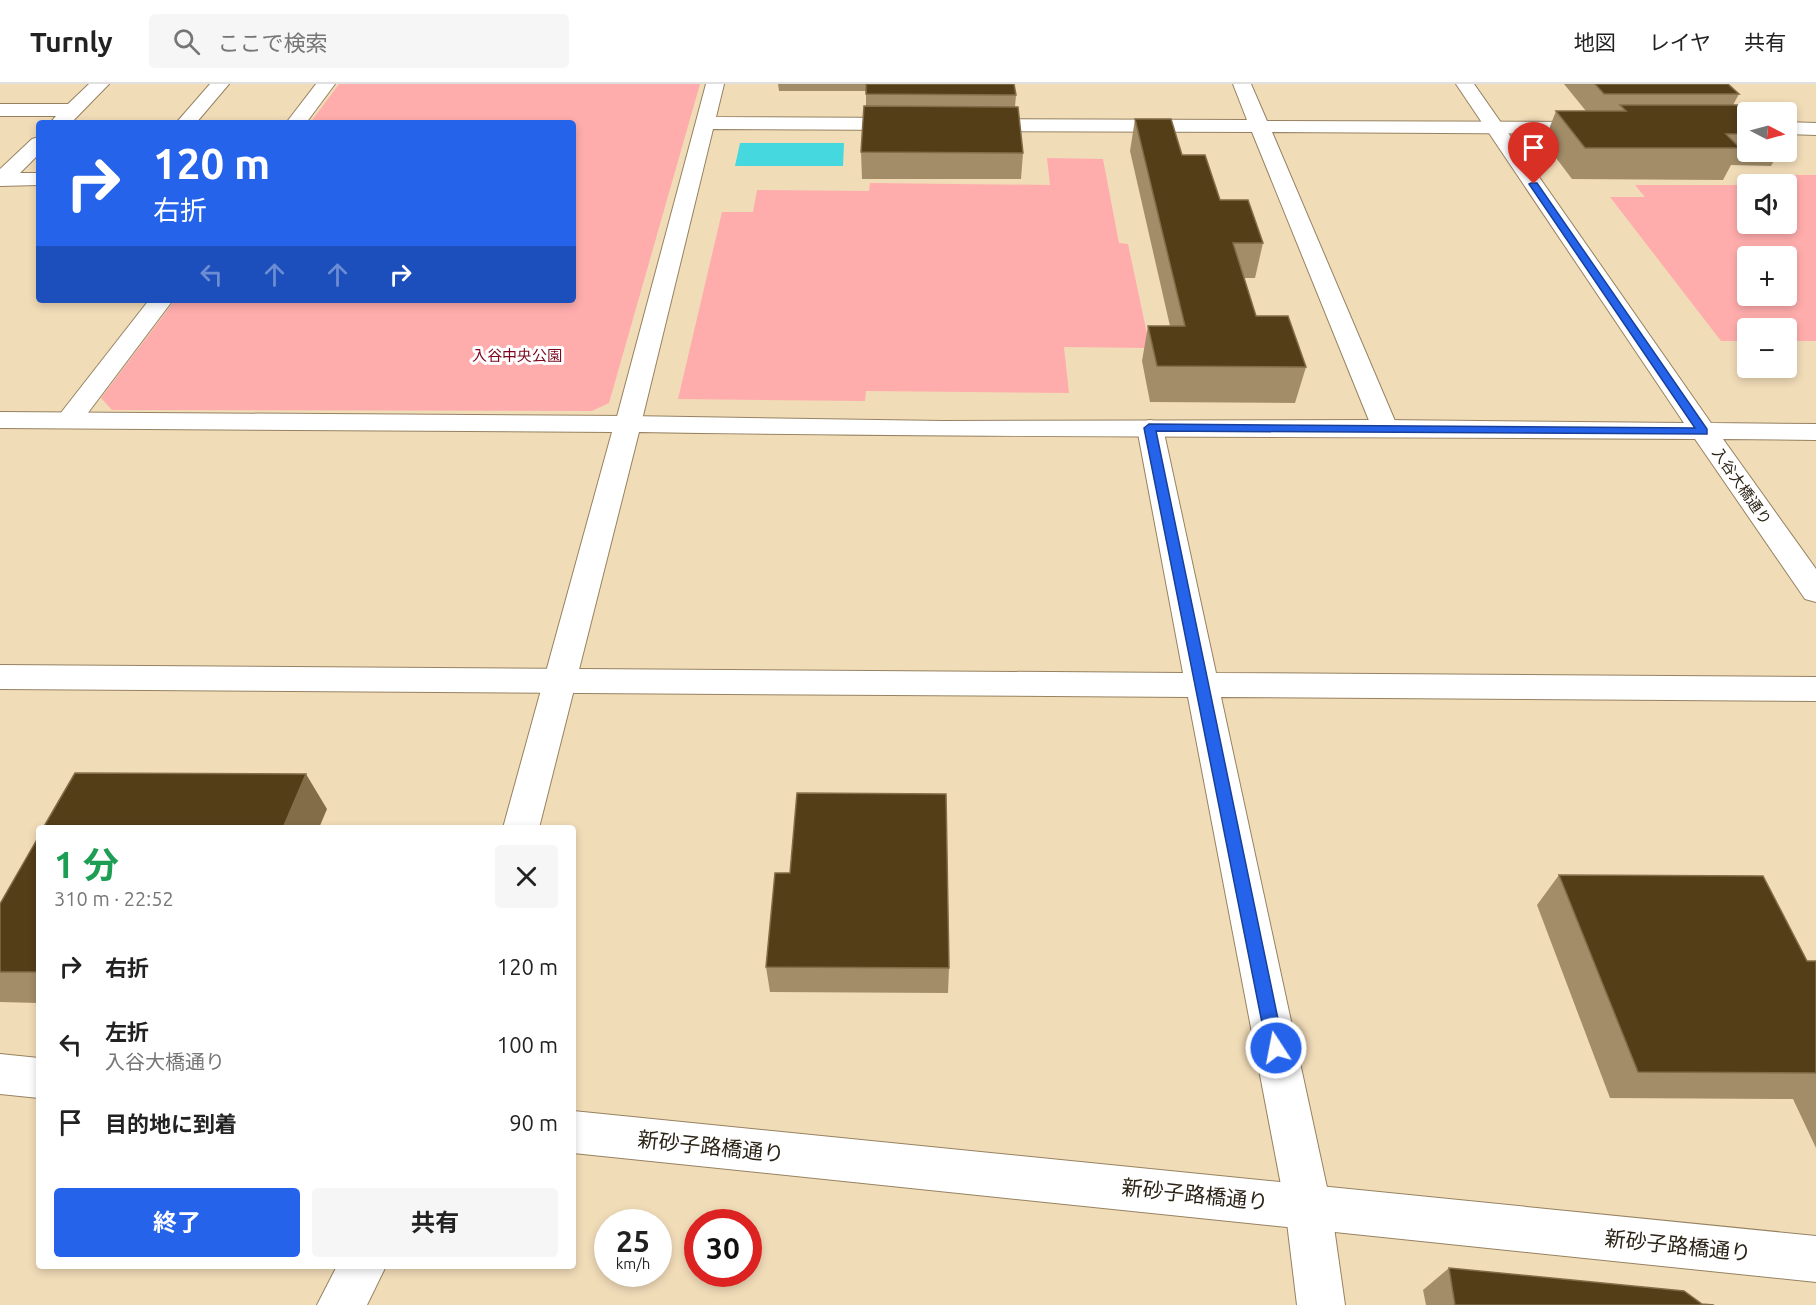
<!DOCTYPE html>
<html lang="ja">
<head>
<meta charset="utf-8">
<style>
  :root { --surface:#fff; --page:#f6f6f6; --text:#222; --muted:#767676; --line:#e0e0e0; --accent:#2563eb }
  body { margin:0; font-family:Ubuntu,"Noto Sans JP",sans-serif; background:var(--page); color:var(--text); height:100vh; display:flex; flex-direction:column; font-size:22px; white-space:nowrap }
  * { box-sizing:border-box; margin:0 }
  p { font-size:20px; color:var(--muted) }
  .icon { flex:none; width:33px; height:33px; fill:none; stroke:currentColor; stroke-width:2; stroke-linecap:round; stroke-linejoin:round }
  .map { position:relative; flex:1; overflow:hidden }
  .panel { position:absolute; left:36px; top:741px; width:540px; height:444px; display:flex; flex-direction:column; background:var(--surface); border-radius:6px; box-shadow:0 3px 9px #0003 }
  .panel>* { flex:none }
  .guide { position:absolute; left:36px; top:36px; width:540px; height:183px; border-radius:6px; box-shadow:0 3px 9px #0003; background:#2563eb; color:#fff; overflow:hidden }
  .needle { width:39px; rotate:96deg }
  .buttons { position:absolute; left:1737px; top:18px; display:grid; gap:12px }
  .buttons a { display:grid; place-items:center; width:60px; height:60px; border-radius:6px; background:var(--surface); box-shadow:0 3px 9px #0003; font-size:30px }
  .speed { position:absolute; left:594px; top:1125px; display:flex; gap:12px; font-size:30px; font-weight:700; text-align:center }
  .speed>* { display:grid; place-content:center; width:78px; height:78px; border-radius:50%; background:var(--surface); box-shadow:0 3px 9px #0003; line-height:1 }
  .speed small { font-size:15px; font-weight:400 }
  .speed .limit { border:9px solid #d22; background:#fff; color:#111 }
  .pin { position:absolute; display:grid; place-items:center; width:51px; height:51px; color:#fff; margin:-62px -26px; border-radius:50% 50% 50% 0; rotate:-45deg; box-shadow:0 0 6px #0007 }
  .pin .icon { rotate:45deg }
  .me { position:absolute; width:66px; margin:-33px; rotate:349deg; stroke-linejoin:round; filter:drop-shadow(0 0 4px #0008) }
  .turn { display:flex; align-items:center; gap:21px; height:126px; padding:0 18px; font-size:27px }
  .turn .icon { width:78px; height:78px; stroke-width:2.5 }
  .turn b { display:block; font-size:42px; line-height:51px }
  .lanes { display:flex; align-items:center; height:57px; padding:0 18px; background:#0003; justify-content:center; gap:30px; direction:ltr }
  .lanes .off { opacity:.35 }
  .round { display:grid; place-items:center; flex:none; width:63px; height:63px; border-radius:6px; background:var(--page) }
  .overview { display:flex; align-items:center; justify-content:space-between; height:102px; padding:0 18px }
  h1 { font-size:36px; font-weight:700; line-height:45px; color:#1e9e55 }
  .action { display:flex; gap:12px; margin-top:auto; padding:12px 18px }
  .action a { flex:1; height:69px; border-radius:6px; background:var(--accent); color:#fff; font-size:24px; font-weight:700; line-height:69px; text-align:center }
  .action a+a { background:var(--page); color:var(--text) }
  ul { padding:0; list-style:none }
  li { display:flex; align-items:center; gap:18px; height:78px; padding:0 18px }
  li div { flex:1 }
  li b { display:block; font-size:22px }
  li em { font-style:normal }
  header { display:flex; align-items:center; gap:36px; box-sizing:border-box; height:84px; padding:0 30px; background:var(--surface); border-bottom:2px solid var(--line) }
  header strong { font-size:28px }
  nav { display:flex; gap:33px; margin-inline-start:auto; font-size:21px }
  .search { width:420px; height:54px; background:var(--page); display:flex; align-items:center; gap:15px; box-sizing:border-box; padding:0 21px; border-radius:6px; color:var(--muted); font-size:22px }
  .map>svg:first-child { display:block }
  .green { fill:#ffadac; fill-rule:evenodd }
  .water { fill:#45d8df }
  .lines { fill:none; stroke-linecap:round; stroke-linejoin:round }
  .street-casing { stroke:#968261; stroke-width:2 }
  .secondary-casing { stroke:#968261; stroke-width:2 }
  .street { fill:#fff; fill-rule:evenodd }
  .secondary { fill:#fff; fill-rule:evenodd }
  .wall { fill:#a28d68 }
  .shaded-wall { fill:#826d48 }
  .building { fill:#533e18; stroke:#826d48; stroke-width:1.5 }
  .route { fill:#2563eb; stroke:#184099; stroke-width:1.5 }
  .labels { text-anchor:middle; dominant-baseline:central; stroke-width:6; stroke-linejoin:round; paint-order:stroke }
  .far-park-label { font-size:15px; fill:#7b061d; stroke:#fff }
  .far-street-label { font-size:15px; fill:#2b2316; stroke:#fff }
  .near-street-label { font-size:21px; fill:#2b2316; stroke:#fff }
</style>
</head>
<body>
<header>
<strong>Turnly</strong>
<div class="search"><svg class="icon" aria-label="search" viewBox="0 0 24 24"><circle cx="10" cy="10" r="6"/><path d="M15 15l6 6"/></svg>ここで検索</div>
<nav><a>地図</a><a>レイヤ</a><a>共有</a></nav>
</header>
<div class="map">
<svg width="1816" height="1221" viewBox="0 0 1816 1221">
  <rect width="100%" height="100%" fill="#f1dcb8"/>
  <!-- green -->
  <g class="green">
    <polygon points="339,0 700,0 609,319 592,327 112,326 101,314 175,216 573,216 573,39 310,39"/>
    <polygon points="1047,74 1103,75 1119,159 1128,160 1150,264 1064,263 1069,309 866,307 865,317 678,315 722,128 753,128 757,106 869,107 870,99 1050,101"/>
    <path d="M 1760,91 L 1816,91 L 1816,257 L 1787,257 L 1786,244 L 1748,244 L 1747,257 L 1721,257 L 1610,113 L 1645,113 L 1635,101 L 1747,101 L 1748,140 L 1786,140 L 1786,100 L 1769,100 ZM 1748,172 L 1786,172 L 1786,212 L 1748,212 Z"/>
  </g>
  <!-- water -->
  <polygon class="water" points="740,59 844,59 843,82 735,82"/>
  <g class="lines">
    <!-- street casing -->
    <g class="street-casing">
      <g id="street">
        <polygon points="89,0 109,0 71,39 50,39 56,32 0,32 0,20 68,20"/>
        <polygon points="210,0 229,0 196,39 176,39"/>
        <polygon points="316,0 335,0 306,39 286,39"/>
        <polygon points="706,0 724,0 716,33 906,34 913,36 916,40 913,44 906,46 713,45 641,340 637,346 628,348 619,346 615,340"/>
        <polygon points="1233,0 1251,0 1267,37 1593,38 1600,40 1603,44 1600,48 1593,50 1272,48 1398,344 1394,350 1385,352 1376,350 1372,344 1252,48 976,47 969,45 966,41 969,37 976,35 1247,36"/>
        <polygon points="1786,38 1816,39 1816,51 1786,50"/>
        <polygon points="39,53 39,70 20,89 39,89 39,101 0,102 0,85 32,55"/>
        <polygon points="149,216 173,216 78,342 69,344 60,342 56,336 60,330"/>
        <polygon points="1150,336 1159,338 1163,344 1216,589 1816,593 1816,617 1221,613 1331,1122 1345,1221 1297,1221 1285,1122 1188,613 0,605 0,581 1183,589 1137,344 1141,338"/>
        <polygon points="337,1182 386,1182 367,1221 317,1221"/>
      </g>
    </g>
    <!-- secondary casing -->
    <g class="secondary-casing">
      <g id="secondary">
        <path d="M 1456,0 L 1474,0 L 1711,339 L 1816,340 L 1816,356 L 1723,355 L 1816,485 L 1816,518 L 1805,515 L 1695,355 C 1343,352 991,354 639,348 L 539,744 L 503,744 L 612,348 L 0,344 L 0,328 L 628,332 L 943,337 L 1385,336 L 1684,339 Z"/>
        <polygon points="0,970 39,974 39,1014 0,1010"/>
        <polygon points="573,1027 1816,1152 1816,1198 573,1069"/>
      </g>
    </g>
    <!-- street -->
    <use href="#street" class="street"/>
    <!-- secondary -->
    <use href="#secondary" class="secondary"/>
  </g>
  <!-- wall -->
  <g class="wall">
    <polygon points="778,0 1014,0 1016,11 1015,23 1023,69 1021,95 862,95 861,68 866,22 866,7 779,7"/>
    <polygon points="1564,0 1728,0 1739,10 1733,21 1748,28 1748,68 1779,68 1771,82 1731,81 1723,96 1572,95 1544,58 1556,27 1586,27"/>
    <polygon points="1135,35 1182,71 1220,116 1263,159 1255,194 1244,194 1256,232 1306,283 1295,319 1150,318 1142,277 1148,242 1170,242 1130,67"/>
    <polygon points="39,752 39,919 0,918 0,820"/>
    <polygon points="790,789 949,884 948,909 770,908 766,883"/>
    <polygon points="1559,791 1807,877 1816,877 1816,1064 1793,1015 1610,1014 1537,821"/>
    <polygon points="1449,1184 1702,1220 1714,1221 1426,1221 1423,1206"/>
  </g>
  <!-- shaded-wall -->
  <polygon class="shaded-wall" points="306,690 327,725 319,744 283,744"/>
  <!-- building -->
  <g class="building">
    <polygon points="866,0 1014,0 1016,11 866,10"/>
    <polygon points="1595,0 1728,0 1739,10 1604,10"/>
    <polygon points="1620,21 1758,21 1766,28 1748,28 1748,50 1726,50 1740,64 1585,64 1556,27 1626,27"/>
    <polygon points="864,22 1018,23 1023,69 861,68"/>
    <polygon points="1135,35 1171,35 1182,71 1205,71 1220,116 1248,116 1263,159 1233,159 1256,232 1288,232 1306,283 1157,282 1148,242 1185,242"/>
    <polygon points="75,689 306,690 283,744 43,744"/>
    <polygon points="797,709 946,710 949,884 766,883 775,789 790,789"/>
    <polygon points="39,752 39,888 0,888 0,820"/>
    <polygon points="1559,791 1763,792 1807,877 1816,877 1816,989 1638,988"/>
    <polygon points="1449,1184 1684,1207 1702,1220 1714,1221 1455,1221"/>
  </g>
  <!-- route -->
  <polygon class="route" points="1531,99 1537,99 1707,345 1707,350 1156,347 1284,964 1282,969 1276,972 1270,969 1267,964 1144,344 1149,340 1695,344 1529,100"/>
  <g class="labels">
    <!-- far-park labels -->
    <g class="far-park-label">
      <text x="517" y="271">入谷中央公園</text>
    </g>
    <!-- far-street labels -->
    <g class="far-street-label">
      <text transform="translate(1742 402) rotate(55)">入谷大橋通り</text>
    </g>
    <!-- near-street labels -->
    <g class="near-street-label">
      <text transform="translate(711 1062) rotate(6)">新砂子路橋通り</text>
      <text transform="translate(1195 1110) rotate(6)">新砂子路橋通り</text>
      <text transform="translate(1678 1161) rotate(6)">新砂子路橋通り</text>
    </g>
  </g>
</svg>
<div class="buttons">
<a><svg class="needle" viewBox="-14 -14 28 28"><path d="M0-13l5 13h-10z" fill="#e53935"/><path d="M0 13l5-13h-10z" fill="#767676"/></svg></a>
<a><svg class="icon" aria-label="sound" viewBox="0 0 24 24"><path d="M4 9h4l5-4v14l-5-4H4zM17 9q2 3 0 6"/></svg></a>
<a>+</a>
<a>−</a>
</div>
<div class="speed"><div>25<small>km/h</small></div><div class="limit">30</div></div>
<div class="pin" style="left:1534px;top:100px;background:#d93025"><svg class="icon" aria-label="arrive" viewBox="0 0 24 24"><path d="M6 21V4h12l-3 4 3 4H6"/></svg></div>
<svg class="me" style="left:1276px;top:964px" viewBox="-20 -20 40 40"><circle r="17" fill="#2563eb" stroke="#fff" stroke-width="3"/><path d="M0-11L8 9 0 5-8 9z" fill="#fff"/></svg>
<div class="guide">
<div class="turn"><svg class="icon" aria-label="right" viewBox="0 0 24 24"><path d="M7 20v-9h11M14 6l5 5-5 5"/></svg><div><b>120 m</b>右折</div></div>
<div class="lanes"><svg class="icon off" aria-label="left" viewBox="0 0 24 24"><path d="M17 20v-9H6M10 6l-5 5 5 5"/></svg><svg class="icon off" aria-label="ahead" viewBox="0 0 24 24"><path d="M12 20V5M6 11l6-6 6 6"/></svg><svg class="icon off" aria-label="ahead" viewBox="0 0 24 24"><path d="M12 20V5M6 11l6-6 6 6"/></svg><svg class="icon" aria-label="right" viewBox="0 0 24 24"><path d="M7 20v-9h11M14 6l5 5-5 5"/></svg></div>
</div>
<section class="panel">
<div class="overview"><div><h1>1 分</h1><p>310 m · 22:52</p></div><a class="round"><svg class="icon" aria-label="close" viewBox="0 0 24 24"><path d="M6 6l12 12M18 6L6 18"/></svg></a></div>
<ul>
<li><svg class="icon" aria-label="right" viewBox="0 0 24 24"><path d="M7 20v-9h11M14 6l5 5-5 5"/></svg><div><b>右折</b></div><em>120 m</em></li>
<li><svg class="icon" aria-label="left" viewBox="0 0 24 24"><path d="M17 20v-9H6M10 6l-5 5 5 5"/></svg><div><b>左折</b><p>入谷大橋通り</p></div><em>100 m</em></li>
<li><svg class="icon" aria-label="arrive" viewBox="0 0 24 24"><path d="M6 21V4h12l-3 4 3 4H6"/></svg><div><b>目的地に到着</b></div><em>90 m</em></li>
</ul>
<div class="action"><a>終了</a><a>共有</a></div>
</section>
</div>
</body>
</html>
